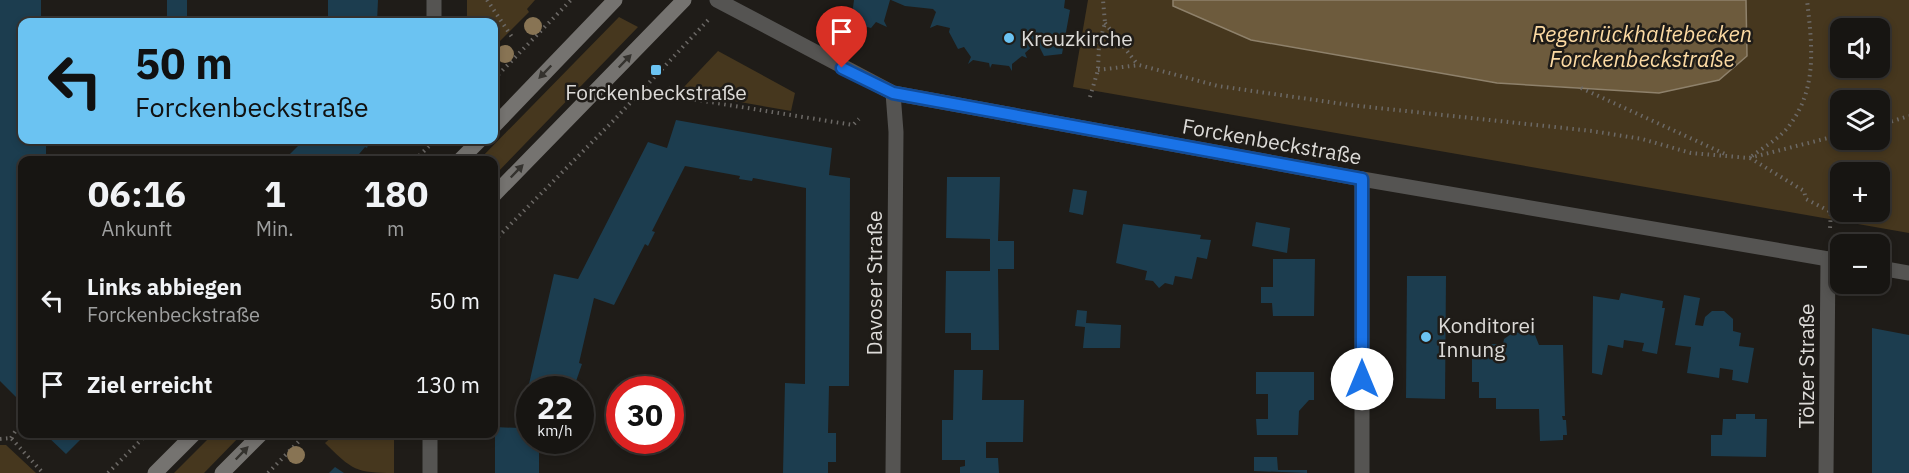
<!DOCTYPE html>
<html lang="de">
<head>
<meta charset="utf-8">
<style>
  :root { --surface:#171512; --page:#242220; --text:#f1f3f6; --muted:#9e9f9f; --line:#363432 }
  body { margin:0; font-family:"IBM Plex Sans",sans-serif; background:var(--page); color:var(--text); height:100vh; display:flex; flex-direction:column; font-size:22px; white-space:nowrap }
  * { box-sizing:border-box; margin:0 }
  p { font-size:20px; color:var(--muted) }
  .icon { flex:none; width:33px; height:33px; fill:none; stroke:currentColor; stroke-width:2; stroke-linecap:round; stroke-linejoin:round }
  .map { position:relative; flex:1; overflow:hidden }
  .details { position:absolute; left:18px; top:156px; width:480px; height:282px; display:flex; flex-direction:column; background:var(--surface); border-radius:12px; box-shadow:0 3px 9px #0003,0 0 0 2px var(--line) }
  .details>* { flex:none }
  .hud { position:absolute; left:18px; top:18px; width:480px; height:126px; border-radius:12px; box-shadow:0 3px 9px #0003,0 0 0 2px var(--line); background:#6bc3f2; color:#111; overflow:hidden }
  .buttons { position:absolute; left:1830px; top:18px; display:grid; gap:12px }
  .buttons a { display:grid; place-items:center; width:60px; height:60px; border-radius:12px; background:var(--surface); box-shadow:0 3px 9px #0003,0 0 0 2px var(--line); font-size:30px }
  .speed { position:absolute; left:516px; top:376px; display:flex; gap:12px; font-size:30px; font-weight:700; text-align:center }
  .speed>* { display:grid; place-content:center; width:78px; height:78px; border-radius:50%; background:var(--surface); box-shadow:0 3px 9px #0003,0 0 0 2px var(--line); line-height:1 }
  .speed small { font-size:15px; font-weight:400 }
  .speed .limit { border:9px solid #d22; background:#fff; color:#111 }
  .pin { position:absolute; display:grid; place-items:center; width:51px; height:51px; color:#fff; margin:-62px -26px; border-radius:50% 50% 50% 0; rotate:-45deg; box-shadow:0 0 6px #0007 }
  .pin .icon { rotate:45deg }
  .me { position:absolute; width:66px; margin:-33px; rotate:0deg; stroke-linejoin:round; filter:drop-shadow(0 0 4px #0008) }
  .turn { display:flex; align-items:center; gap:21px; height:126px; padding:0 18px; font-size:27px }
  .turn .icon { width:78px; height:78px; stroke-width:2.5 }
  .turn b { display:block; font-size:42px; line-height:51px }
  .eta { display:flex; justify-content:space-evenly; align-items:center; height:102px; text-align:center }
  .eta b { font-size:36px; font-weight:700; line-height:42px }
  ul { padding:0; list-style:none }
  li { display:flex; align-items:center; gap:18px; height:84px; padding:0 18px }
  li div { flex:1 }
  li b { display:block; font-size:22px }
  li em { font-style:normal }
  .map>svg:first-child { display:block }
  .green { fill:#46371e; fill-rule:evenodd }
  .water { fill:#6d5b3d; stroke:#8e816b; stroke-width:1.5 }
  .building { fill:#1c3d4f }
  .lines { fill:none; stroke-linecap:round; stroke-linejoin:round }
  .path { stroke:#6c6966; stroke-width:4; stroke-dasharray:1.5 4.5; stroke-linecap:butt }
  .street { stroke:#555452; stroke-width:15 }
  .secondary { stroke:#757370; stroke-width:15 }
  .tree { fill:#887454 }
  .oneway { fill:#34322e }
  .route-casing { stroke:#114b97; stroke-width:15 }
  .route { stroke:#1a73e8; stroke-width:10 }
  .poi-dot { fill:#6bc3f2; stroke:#1f1c18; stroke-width:2 }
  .labels { text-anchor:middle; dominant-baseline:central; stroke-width:5; stroke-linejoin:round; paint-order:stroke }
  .poi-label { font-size:21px; fill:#dcdad7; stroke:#1f1c18; text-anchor:start }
  .street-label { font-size:21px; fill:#dcdad7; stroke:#1f1c18 }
  .water-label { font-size:22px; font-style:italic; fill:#fcdaa3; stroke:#1f1c18 }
</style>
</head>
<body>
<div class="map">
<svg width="1909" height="473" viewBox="0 0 1909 473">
  <rect width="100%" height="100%" fill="#1f1c18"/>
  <!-- green -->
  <g class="green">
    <polygon points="467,0 535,0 527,9 529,12 494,47 494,22 467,22"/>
    <path d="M 1088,0 L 1173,0 L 1174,6 L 1251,40 L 1497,83 L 1600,90 L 1747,56 L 1746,0 L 1909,0 L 1909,233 L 1073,87 ZM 1840,28 L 1880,28 L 1880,68 L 1840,68 ZM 1840,100 L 1880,100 L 1880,140 L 1840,140 ZM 1840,172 L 1880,172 L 1880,212 L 1840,212 Z"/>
    <polygon points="619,17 638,27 494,176 494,160 479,160"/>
    <polygon points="718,51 795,93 791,111 683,92 683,88"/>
    <polygon points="213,434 242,434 204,473 174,473"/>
    <path d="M 335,434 L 394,434 L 394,473 C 356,473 352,470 325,443 Z"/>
    <polygon points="0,445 6,445 36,473 0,473"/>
  </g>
  <!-- water -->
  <polygon class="water" points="1173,0 1746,0 1747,56 1719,80 1659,93 1497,83 1251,40 1173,6"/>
  <!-- building -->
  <g class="building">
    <polygon points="0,0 41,0 41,22 22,22 22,140 46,140 46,160 22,160 22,403 0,381"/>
    <rect x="167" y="0" width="20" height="22"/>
    <polygon points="328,0 378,0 377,22 328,22"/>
    <polygon points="854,0 890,0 884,21 887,27 876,22 871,28 863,26 859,20 847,20 852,15"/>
    <polygon points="891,0 1065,0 1064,8 1070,10 1062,54 1044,56 1040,48 1035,44 1025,53 1027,58 1022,56 1012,64 1012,71 1009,66 992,64 990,68 989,63 973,60 968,64 971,57 964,47 958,49 949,32 950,28 937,25 930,28 936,12 933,9 905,6"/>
    <polygon points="676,120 832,148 829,175 850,178 849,386 829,386 828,433 836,433 836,462 828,462 828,473 783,473 785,383 805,384 806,188 753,178 752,181 739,179 740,176 685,166 652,231 655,232 648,246 645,244 614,305 594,298 579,363 582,364 573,390 530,390 530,441 539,441 539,473 495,473 495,427 519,428 554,274 578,279 648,142 667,148"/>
    <polygon points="304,140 306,142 370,140 367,148 365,147 354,160 284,160"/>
    <polygon points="947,177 1000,177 998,241 1014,241 1014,269 998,269 999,350 971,350 971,333 945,333 946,271 990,271 990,239 946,238"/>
    <polygon points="1073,189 1087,191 1083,215 1069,212"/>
    <polygon points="1256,222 1290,228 1287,253 1252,246"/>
    <polygon points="1123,224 1201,235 1200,239 1211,240 1207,259 1197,257 1192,279 1175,276 1173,285 1165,283 1159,288 1153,281 1145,280 1147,271 1116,263"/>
    <polygon points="1273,259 1315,259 1314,316 1273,316 1272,303 1261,303 1261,287 1273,287"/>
    <polygon points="1407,276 1446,276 1445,399 1406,398"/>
    <polygon points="1621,293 1663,301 1662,308 1665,308 1657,354 1642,351 1644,343 1624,340 1623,348 1608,345 1602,375 1592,373 1593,296 1619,300"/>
    <polygon points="1684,295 1700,298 1695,325 1703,326 1705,317 1712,311 1724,311 1733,319 1733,331 1741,333 1739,346 1754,348 1748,383 1732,380 1733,370 1720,368 1719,378 1687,373 1691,347 1675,345"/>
    <polygon points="1077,310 1087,311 1086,323 1121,325 1120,348 1083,348 1085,327 1075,326"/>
    <polygon points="1872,328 1909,335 1909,473 1872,473"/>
    <polygon points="1514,332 1535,335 1539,345 1563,345 1565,416 1562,416 1563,420 1566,420 1567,435 1563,435 1563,440 1540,441 1539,409 1496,409 1496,398 1479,398 1479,382 1472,382 1472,359 1479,359 1479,344 1503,344 1504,339"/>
    <polygon points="954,370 983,370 982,400 1024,400 1023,442 986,442 986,458 998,458 999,473 960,473 960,467 965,466 965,460 942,460 942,420 953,420"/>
    <polygon points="1256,372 1314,372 1314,400 1309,400 1299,411 1298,435 1257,435 1256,419 1268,419 1268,394 1256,394"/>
    <polygon points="1736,414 1755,414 1755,419 1767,419 1766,457 1711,456 1711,435 1722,435 1723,419 1736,419"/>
    <polygon points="45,434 86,434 66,454"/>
    <polygon points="543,441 561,441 560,446"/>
    <polygon points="1254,457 1277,457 1278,470 1307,470 1307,473 1254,471"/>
    <polygon points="335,467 344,473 329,473"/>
  </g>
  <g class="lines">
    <!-- path -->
    <g class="path">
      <polyline points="487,0 512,37"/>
      <polyline points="1105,23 1138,65"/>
      <polyline points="1098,70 1139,65 1218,86 1350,105 1592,131 1642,139 1691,153 1749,158 1840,135"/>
      <polyline points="494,79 571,0"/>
      <polyline points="668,88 679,97 853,125 859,119"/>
      <polyline points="1581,88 1725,154"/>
      <polyline points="1090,97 1098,70 1099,44 1105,23 1103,0"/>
      <polyline points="1880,125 1909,116"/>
      <path d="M 1752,156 C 1764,147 1780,138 1789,126 C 1818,88 1812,45 1807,0"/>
      <polyline points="1750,158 1804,191 1806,199 1831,212 1830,228"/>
      <polyline points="415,160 435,140"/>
      <polyline points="494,241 616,118 710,18"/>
      <polyline points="11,438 22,421"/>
      <polyline points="0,439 11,438 43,473"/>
      <polyline points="108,473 147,434"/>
      <polyline points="268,473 306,434"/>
    </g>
    <!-- street -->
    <g class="street">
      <polyline points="434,0 434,22"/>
      <polyline points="717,0 893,93 1362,179 1840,261"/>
      <polyline points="893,93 896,132 893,473"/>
      <polyline points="1880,268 1909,273"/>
      <polyline points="430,473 430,434"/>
      <polyline points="1362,473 1362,179"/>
      <polyline points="1826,473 1828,259"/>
    </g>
    <!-- secondary -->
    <g class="secondary">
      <polyline points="494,126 615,0"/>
      <polyline points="460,160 480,140"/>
      <polyline points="494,195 684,0"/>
      <polyline points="155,473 194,434"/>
      <polyline points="222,473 261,434"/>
    </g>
  </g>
  <!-- trees -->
  <g class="tree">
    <circle cx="533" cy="26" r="9"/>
    <circle cx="505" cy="54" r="9"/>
    <circle cx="296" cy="455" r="9"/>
  </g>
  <!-- one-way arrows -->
  <defs><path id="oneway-solid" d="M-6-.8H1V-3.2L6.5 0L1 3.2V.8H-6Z" transform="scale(1.5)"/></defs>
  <g class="oneway">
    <use href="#oneway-solid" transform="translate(625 61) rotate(-46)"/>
    <use href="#oneway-solid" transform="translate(545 72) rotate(134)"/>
    <use href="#oneway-solid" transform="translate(517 171) rotate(-46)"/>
    <use href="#oneway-solid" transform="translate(242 453) rotate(-46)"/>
  </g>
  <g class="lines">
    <!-- route casing -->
    <g class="route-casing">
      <polyline id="route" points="842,68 893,93 1362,179 1362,379"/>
    </g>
    <!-- route -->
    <use href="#route" class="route"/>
  </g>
  <!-- markers -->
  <g class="poi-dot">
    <circle cx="1009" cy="38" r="6"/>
    <rect x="650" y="64" width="12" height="12" rx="3"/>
    <circle cx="1426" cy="337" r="6"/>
  </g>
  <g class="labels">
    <!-- poi labels -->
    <g class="poi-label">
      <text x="1021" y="38">Kreuzkirche</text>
      <text x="656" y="92" text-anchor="middle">Forckenbeckstraße</text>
      <text x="1438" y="325">Konditorei<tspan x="1438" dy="24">Innung</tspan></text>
    </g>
    <!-- street labels -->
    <g class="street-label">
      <text transform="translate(1272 141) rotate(10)">Forckenbeckstraße</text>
      <text transform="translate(874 283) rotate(-90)">Davoser Straße</text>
      <text transform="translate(1806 366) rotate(-90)">Tölzer Straße</text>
    </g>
    <!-- water labels -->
    <g class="water-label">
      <text x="1642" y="33">Regenrückhaltebecken<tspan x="1642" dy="25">Forckenbeckstraße</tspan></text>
    </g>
  </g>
</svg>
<div class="buttons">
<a><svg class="icon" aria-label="sound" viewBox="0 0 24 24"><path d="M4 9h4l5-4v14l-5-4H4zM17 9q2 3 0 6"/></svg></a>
<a><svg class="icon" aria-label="layers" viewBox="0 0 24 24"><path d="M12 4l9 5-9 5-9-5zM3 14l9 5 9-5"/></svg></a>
<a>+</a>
<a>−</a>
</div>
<div class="speed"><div>22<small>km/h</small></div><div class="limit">30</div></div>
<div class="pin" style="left:842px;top:68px;background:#d93025"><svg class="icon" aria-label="arrive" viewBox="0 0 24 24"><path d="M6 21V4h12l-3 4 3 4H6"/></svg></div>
<svg class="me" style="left:1362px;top:379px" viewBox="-20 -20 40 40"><circle r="19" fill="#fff"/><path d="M0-13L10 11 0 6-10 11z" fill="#1a73e8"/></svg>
<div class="hud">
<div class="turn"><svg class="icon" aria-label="left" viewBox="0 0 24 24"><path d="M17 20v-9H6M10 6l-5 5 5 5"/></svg><div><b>50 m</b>Forckenbeckstraße</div></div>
</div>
<section class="details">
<div class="eta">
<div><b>06:16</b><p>Ankunft</p></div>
<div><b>1</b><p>Min.</p></div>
<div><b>180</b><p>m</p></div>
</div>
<ul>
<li><svg class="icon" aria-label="left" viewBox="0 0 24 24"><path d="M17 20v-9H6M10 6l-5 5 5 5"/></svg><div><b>Links abbiegen</b><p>Forckenbeckstraße</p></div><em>50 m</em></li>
<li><svg class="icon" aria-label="arrive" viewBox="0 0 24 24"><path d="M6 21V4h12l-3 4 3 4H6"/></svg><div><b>Ziel erreicht</b></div><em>130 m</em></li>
</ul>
</section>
</div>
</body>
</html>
